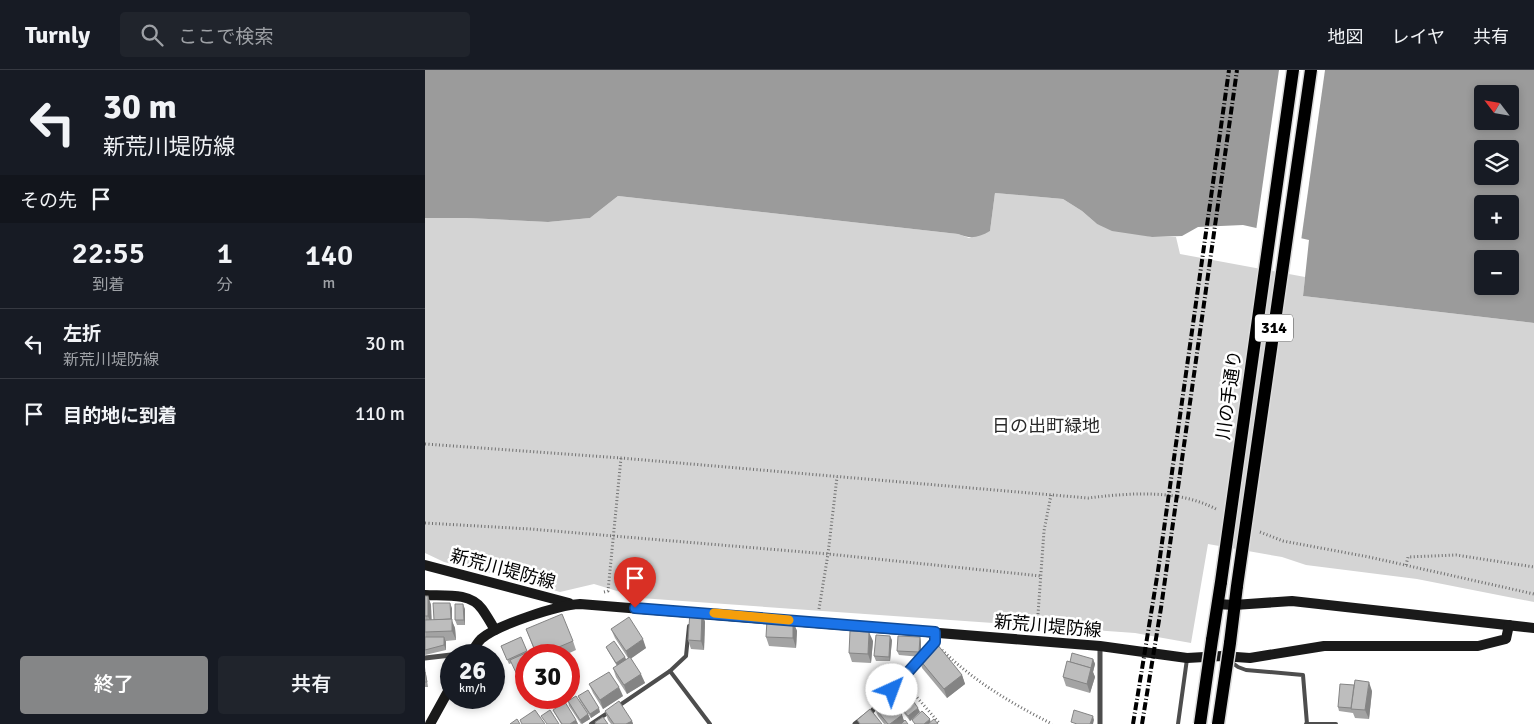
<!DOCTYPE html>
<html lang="ja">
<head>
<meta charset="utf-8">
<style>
  :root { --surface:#171b24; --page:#20242c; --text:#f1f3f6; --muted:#9ea1a6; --line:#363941; --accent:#858687 }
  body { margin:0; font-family:Signika,"Noto Sans JP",sans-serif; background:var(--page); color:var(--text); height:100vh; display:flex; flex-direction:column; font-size:19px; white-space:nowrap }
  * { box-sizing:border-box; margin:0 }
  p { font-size:16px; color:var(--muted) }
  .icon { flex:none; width:28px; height:28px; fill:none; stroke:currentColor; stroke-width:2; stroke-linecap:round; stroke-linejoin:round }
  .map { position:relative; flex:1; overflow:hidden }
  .details { display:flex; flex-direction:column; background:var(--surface); width:425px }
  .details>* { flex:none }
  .guide { background:#171b24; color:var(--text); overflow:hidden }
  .needle { width:32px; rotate:301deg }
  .buttons { position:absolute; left:1049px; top:15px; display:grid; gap:10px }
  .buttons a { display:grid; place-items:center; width:45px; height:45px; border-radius:5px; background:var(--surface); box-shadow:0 2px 8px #0003; font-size:25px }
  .speed { position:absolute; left:15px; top:574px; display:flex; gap:10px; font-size:25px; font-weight:700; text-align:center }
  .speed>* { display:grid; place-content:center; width:65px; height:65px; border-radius:50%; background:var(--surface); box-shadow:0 2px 8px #0003; line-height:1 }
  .speed small { font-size:12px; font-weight:400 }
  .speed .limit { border:8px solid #d22; background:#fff; color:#111 }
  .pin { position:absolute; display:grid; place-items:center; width:42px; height:42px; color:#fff; margin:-51px -21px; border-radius:50% 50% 50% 0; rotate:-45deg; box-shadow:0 0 5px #0007 }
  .pin .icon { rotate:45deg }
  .me { position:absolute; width:55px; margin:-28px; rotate:43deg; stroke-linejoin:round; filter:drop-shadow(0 0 4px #0008) }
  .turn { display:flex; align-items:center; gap:18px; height:105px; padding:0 20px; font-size:22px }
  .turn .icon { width:65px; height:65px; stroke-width:2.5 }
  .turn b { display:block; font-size:35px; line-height:42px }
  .then { display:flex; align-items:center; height:48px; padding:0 20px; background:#0003; gap:10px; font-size:19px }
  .eta { display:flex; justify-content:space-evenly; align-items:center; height:85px; text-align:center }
  .eta b { font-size:30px; font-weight:600; line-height:35px }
  .button { display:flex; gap:10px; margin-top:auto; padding:10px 20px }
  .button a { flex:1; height:58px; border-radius:5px; background:var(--accent); color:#fff; font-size:20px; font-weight:600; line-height:58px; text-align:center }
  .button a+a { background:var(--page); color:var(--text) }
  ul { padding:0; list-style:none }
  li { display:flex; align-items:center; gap:15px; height:70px; padding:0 20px; border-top:1px solid var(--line) }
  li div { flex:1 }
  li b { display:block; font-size:19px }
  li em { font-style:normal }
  header { display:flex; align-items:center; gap:30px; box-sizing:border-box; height:70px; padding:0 25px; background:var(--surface); border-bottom:1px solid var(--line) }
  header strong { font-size:24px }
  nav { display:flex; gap:28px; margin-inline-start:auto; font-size:18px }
  .search { width:350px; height:45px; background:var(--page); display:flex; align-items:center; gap:12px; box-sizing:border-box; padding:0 18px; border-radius:5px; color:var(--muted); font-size:19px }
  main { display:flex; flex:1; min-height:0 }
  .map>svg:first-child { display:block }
  .green { fill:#d4d4d4 }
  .water { fill:#9b9b9b; fill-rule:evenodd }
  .pier { fill:#fff }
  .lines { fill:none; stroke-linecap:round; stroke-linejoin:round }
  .primary-casing { stroke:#dbdbdb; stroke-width:15 }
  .path { stroke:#6f6f6f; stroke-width:3; stroke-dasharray:1 2.5; stroke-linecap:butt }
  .lane { stroke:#4d4d4d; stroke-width:4 }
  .street { stroke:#4d4d4d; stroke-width:5 }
  .secondary { stroke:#1a1a1a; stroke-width:10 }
  .primary { stroke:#000; stroke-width:12 }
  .rail { stroke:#000; stroke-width:4; stroke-dasharray:8 2.5 1 2.5; stroke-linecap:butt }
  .primary-bridge-casing { stroke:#dbdbdb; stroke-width:15; stroke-linecap:butt }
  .primary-bridge { stroke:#000; stroke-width:12 }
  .wall { fill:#a3a3a3 }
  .shaded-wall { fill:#848484 }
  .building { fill:#bdbdbd; stroke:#848484 }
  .route-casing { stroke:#114b97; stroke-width:12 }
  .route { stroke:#1a73e8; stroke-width:9 }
  .slow { stroke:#f59e0b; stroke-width:9 }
  .labels { text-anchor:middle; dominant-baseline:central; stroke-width:5; stroke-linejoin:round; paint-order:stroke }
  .shield { fill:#fff; stroke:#4c4c4c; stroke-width:1 }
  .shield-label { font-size:16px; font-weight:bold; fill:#000 }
  .street-label { font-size:18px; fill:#000; stroke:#fff }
  .park-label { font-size:18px; fill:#2b2b2b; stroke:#fff }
</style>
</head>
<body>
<header>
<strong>Turnly</strong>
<div class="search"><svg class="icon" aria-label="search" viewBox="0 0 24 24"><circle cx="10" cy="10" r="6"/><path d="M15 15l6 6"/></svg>ここで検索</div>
<nav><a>地図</a><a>レイヤ</a><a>共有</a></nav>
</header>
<main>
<section class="details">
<div class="guide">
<div class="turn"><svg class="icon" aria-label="left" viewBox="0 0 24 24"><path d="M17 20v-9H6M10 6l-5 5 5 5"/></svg><div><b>30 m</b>新荒川堤防線</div></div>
<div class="then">その先<svg class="icon" aria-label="arrive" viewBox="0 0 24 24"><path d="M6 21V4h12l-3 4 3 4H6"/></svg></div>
</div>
<div class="eta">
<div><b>22:55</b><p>到着</p></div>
<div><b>1</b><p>分</p></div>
<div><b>140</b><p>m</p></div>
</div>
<ul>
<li><svg class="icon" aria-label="left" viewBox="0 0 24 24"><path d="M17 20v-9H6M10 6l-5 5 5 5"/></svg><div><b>左折</b><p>新荒川堤防線</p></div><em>30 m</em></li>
<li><svg class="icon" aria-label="arrive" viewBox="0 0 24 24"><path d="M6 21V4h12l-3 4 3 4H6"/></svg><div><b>目的地に到着</b></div><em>110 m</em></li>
</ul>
<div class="button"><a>終了</a><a>共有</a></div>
</section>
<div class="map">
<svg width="1109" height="654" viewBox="0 0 1109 654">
  <rect width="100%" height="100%" fill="#fff"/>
  <!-- green -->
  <polygon class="green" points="570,123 638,129 657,141 672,154 727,167 751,167 755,184 880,207 878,226 1109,253 1109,532 992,509 881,495 857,487 783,474 766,573 710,563 215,528 169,514 135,522 90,509 19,492 0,483 0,148 42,148 123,152 165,148 193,126 533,164 544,168 565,161"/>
  <!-- water -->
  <path class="water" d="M 0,0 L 1109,0 L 1109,253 L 878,226 L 884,170 L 818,155 L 773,157 L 757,166 L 727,167 L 687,161 L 672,154 L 657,141 L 638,129 L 570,123 L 565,161 C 553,168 545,169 533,164 L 193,126 L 165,148 L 123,152 L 42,148 L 0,148 ZM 1058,24 L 1085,24 L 1085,51 L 1058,51 ZM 1058,79 L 1085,79 L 1085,106 L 1058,106 ZM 1058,134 L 1085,134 L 1085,161 L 1058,161 ZM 1058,189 L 1085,189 L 1085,216 L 1058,216 Z"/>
  <!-- pier -->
  <polygon class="pier" points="854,0 900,0 876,171 831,161"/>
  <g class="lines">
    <!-- primary casing -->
    <g class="primary-casing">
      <g id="primary">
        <polyline points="787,570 796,512"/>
        <polyline points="805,573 812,516"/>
      </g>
    </g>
    <!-- path -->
    <g class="path">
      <path d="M 0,374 L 196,388 L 663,428 C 705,423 753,419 791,439"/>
      <polyline points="0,453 105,459 403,484 616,506"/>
      <polyline points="835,462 858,471 944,487 1109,524"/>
      <polyline points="981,495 983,487 1031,485 1109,497"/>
      <polyline points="179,522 183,521 196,388"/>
      <polyline points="394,539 403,484 412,407"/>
      <polyline points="612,558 619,461 626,425"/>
      <path d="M 517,580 C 550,612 586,633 627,654"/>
      <polyline points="483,617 515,654"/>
    </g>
    <!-- lane -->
    <g class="lane">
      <polyline points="805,591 813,597 821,600 878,605 882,654"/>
      <polyline points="245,601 285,654"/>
      <polyline points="192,637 245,601 261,586 264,556"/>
      <polyline points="166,654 184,642"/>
      <polyline points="753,654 762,589"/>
      <polyline points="881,654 911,654"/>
    </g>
    <!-- street -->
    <g class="street">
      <polyline points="0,588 26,585"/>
      <polyline points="430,654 447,641 510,572 510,562"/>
      <polyline points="675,654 675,576"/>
    </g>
    <!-- secondary -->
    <g class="secondary">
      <polyline points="0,495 144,533"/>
      <path d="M 0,525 C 19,526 45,522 57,539 C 62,546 66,553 70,560"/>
      <polyline points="792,534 809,535 867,531 1109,558"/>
      <path d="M 45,585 C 48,580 52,573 56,569 C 72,555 133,535 155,534 L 675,576 L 762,588 L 797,586 L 825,588 L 899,576 L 1053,576 L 1081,569 L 1084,555"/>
      <polyline points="5,654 26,616"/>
    </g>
    <!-- primary -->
    <use href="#primary" class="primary"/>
    <!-- rail -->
    <g class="rail">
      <polyline points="708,654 733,501 804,0"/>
      <polyline points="717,654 736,538 812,0"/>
    </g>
    <!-- primary-bridge casing -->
    <g class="primary-bridge-casing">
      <g id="primary-bridge">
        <polyline points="796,512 868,0"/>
        <polyline points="812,516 886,0"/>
        <polyline points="775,654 787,570"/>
        <polyline points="793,654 805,573"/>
      </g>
    </g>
    <!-- primary-bridge -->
    <use href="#primary-bridge" class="primary-bridge"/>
  </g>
  <!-- wall -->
  <g class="wall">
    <polygon points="0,526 3,526 6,535 6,550 9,550 27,538 27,551 30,558 31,570 21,571 21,580 0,585"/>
    <polygon points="40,539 40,555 32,555 30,550"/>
    <polygon points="277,543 280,552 279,580 266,579 263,570"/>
    <polygon points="368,552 372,561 371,578 344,576 341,567"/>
    <polygon points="101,559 148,571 151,580 140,585 111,585"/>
    <polygon points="186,559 221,578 206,588 220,613 202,624 191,607 188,598 192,596 183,581 181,577 200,587 201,590 203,588 190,568"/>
    <polygon points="96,567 102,583 101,585 101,619 98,620 87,593 84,594 76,576"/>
    <polygon points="495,567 496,572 496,587 474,585 472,581"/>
    <polygon points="467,570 465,591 451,591 449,586"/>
    <polygon points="448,571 446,593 427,592 424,583"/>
    <polygon points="494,589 537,605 540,614 522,628 497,598"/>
    <polygon points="668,589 670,594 668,602 670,607 665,623 641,616 638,607 645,592"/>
    <polygon points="0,597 3,617 0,617"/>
    <polygon points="164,614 198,626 178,639 168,623"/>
    <polygon points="947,621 944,649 930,648 928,643 914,641 913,637"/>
    <polygon points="153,626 175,642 166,648 155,631"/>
    <polygon points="143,631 163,644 165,649 156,654 144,636"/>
    <polygon points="473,634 495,642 485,651 475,638"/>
    <polygon points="449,637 477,645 479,651 483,654 459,654 453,646"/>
    <polygon points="128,640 151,650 153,654 136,654 130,644"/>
    <polygon points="180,641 207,651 208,654 186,654 183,650"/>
  </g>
  <!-- shaded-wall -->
  <g class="shaded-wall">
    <polygon points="3,526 6,535 7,555 3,546"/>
    <polygon points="25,533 27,538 27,551 30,558 31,570 27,561"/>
    <polygon points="38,534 40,539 40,555 39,550"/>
    <polygon points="277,543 280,552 279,580 276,571"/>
    <polygon points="368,552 372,561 371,578 368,568"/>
    <polygon points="444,562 448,571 446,593 443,584"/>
    <polygon points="465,566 467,570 465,591 464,587"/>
    <polygon points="19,567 21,572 21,580 19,575"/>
    <polygon points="495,567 496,572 496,587 494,582"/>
    <polygon points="218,569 221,578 204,590 201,581"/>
    <polygon points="200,587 202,592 193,597 191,593"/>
    <polygon points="668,589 670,594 668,602 670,607 665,623 662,614"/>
    <polygon points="216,604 220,613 202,624 199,615"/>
    <polygon points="537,605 540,614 522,628 519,619"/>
    <polygon points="944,612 947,621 944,649 940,640"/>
    <polygon points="194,617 198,626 178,639 175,630"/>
    <polygon points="174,638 175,642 166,648 165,644"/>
    <polygon points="493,638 495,642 485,651 483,646"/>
    <polygon points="163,644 165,649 157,654 155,650"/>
    <polygon points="477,645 480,654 465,654"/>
    <polygon points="668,646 669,650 668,654 665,654"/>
    <polygon points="505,649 506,654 499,654"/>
    <polygon points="151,650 153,654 145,654"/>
    <polygon points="207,651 208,654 201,654"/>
  </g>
  <!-- building -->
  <g class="building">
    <rect x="0" y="526" width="3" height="20"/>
    <polygon points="8,533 25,533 26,549 9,550"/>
    <polygon points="30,534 38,534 39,550 30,550"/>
    <polygon points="265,542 277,543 276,571 263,570"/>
    <polygon points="137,544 148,571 115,585 112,585 101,559"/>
    <polygon points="204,547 218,569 201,581 186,559"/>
    <polygon points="27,549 27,561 0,562 0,550"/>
    <polygon points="342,550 368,552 368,568 341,567"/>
    <polygon points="425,561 444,562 443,584 424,583"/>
    <polygon points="451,565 465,566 464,587 449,586"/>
    <polygon points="473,566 495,567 494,582 472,581"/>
    <polygon points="0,567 19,567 19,575 0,580"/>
    <polygon points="96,567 102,581 82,590 76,576"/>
    <polygon points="189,571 200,587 191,593 181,577"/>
    <polygon points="512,574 537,605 519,619 494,589"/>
    <polygon points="103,582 105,585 101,585 101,608 95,611 85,590"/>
    <polygon points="647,583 668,589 666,598 645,592"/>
    <polygon points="205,587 216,604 199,615 188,598"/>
    <polygon points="642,591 666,598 662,614 638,607"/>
    <polygon points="0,602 2,612 0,612"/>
    <polygon points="184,602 194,617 175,630 164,614"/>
    <polygon points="930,610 944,612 940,640 926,639"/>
    <polygon points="915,614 929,615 926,638 913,637"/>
    <polygon points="163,620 174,638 165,644 153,626"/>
    <polygon points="484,625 493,638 483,646 473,634"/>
    <polygon points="151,626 163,644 155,650 143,631"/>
    <polygon points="462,627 477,645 465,654 463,654 449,637"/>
    <polygon points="194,631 207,651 201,654 189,654 180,641"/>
    <polygon points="140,632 151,650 145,654 137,654 128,640"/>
    <polygon points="445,639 457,654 435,654 432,650"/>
    <polygon points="110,640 120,654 97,654 95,650"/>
    <polygon points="125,640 134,654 122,654 116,646"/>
    <polygon points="649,640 668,646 665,654 652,654 646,652"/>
    <polygon points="497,641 505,649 499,654 490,654 487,650"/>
    <polygon points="178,647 183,654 171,654 170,652"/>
    <polygon points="92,649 95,654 85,654"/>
    <polygon points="509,649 513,654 503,654"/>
    <polygon points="480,650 483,654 476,654"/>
  </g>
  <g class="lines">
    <!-- route casing -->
    <g class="route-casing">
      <polyline id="route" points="210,538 510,562 510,572 467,620"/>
    </g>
    <!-- route -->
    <use href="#route" class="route"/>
    <!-- slow -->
    <polyline class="slow" points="289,543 364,550"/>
  </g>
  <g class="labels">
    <!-- shield labels -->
    <rect class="shield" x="830" y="244.5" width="38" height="27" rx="4"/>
    <g class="shield-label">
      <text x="849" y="258">314</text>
    </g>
    <!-- street labels -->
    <g class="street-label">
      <text transform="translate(804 325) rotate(-82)">川の手通り</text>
      <text transform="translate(78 499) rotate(15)">新荒川堤防線</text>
      <text transform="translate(623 556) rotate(5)">新荒川堤防線</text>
    </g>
    <!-- park labels -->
    <g class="park-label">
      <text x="621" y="356">日の出町緑地</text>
    </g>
  </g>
</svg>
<div class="buttons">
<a><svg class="needle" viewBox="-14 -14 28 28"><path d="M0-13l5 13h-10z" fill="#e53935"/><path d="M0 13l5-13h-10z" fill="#9ea1a6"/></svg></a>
<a><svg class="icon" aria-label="layers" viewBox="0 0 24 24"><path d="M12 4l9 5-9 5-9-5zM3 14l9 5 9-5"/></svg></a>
<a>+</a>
<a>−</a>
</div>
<div class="speed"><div>26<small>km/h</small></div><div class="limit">30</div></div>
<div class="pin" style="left:210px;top:538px;background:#d93025"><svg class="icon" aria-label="arrive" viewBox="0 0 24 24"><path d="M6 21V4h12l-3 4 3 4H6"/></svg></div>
<svg class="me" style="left:467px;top:620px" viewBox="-20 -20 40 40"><circle r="19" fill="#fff"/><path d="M0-13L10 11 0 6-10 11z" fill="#1a73e8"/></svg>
</div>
</main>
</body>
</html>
